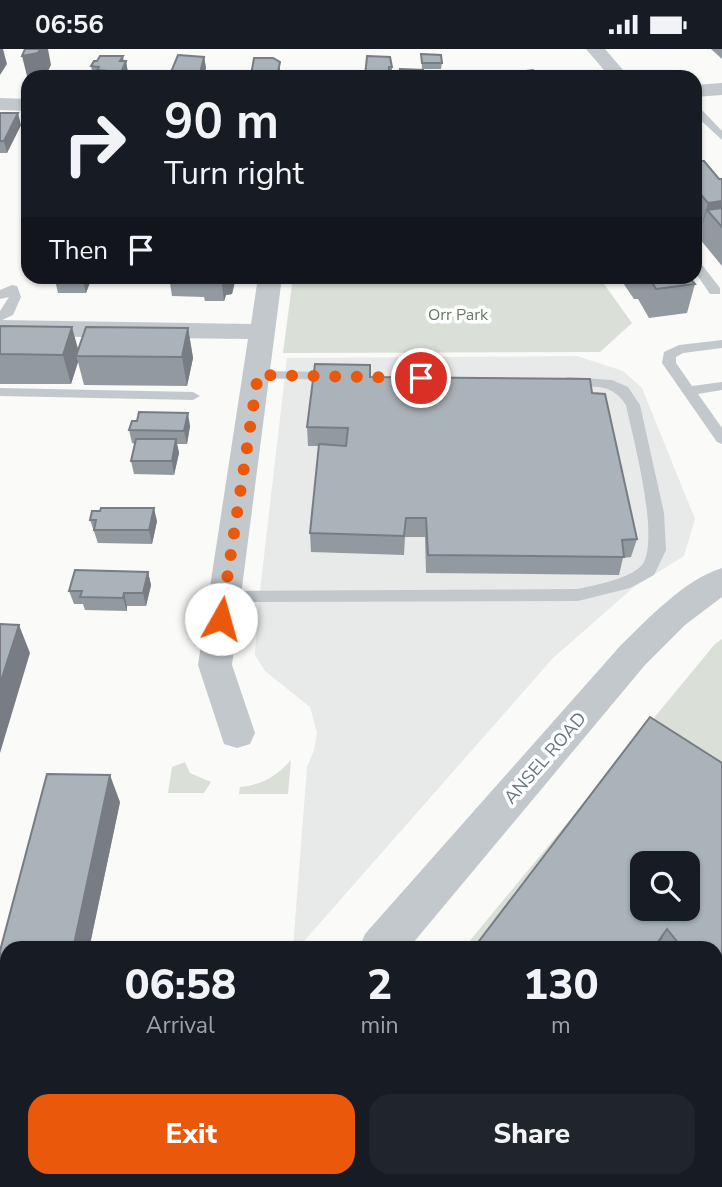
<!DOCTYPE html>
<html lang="en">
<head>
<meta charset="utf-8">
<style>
  :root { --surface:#171b24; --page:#20242c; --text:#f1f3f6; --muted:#9ea1a6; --accent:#ea580c }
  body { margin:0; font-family:"Nunito Sans",sans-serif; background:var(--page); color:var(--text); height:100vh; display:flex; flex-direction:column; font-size:26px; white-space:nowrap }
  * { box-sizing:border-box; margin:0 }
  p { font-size:23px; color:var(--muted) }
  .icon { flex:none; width:38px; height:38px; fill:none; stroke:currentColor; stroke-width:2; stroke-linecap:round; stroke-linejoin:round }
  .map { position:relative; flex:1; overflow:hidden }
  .side { position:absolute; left:0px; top:892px; width:723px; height:247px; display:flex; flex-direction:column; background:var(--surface); border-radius:21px 21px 0 0; box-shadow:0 2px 5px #0004 }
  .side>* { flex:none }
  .banner { position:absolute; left:21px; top:21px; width:681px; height:214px; border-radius:21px; box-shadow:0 2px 5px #0004; background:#171b24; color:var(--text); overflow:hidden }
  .controls { position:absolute; left:630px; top:802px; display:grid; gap:14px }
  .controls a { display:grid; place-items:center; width:70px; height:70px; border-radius:14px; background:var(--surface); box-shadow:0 2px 5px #0004; font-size:35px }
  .pin { position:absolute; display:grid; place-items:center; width:60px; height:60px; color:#fff; margin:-30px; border:4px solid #fff; border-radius:50%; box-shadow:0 2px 7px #0007 }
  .me { position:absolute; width:77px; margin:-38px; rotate:7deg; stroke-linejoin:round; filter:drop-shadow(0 0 5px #0008) }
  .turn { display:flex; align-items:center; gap:24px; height:147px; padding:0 28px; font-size:32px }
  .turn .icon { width:91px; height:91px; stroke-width:2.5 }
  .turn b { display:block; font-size:49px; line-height:60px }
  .then { display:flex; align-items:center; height:66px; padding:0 28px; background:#0003; gap:14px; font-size:26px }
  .eta { display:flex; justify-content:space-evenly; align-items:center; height:119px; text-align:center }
  .eta b { font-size:42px; font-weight:800; line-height:49px }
  .cta { display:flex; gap:14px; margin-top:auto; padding:14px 28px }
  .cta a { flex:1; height:80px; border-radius:21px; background:var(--accent); color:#fff; font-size:28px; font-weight:800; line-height:80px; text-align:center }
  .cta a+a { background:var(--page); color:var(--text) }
  .status { display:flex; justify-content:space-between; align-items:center; height:49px; padding:0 35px; background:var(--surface); direction:ltr }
  .status svg { height:19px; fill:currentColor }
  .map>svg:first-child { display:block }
  .built { fill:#e8e9e9 }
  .green { fill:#dadfd7 }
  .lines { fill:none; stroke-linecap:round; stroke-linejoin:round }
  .lane { fill:#c3c8cc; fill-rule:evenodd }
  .street { fill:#c3c8cc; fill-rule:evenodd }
  .wall { fill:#929a9f }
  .shaded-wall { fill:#777d82 }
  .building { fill:#aab3b9; stroke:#777d82; stroke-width:2; fill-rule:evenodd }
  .route { stroke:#ea580c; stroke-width:12; stroke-dasharray:0 21.6 }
  .labels { text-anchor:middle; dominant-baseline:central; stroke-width:7; stroke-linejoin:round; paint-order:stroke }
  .far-park-label { font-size:16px; fill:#687a64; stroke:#fff }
  .street-label { font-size:18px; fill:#657683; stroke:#fff }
</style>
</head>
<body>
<div class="status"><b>06:56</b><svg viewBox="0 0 49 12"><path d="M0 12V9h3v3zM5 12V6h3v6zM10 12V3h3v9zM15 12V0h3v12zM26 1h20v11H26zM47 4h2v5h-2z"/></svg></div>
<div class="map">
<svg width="722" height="1138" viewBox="0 0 722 1138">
  <rect width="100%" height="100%" fill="#fafaf8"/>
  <!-- built -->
  <polygon class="built" points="577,307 623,322 642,339 695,470 684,507 634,538 553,609 298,899 293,899 307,718 314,701 317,684 310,658 265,622 255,606 258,559 287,309"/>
  <!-- green -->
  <g class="green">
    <polygon points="293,228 599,228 632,274 600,303 283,304"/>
    <polygon points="722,590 722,748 485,899 463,900 715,595"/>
    <path d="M 291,711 L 288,745 L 239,745 L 240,738 C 262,736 277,727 291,711 Z"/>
    <polygon points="185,713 190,724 211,733 204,744 168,744 172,718"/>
    <polygon points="722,942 722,1138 533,1138 540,1132 716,1132 716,976 719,973 716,970 716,947"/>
  </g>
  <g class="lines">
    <!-- lane -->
    <g class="lane">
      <polygon points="695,61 702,61 722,82 722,91 695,66"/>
      <polygon points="695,211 699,212 720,239 720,245 710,245 695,223"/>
      <polygon points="12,236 17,237 21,248 13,266 0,272 0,262 9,248 0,250 0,241"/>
      <polygon points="722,291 722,299 683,304 676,308 676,314 692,337 722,333 722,341 698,345 722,379 722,395 717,393 662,314 664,303 679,296"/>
      <polygon points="258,322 335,323 342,327 335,331 253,329 251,326"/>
      <path d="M 569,328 L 612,331 L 628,338 L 640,356 L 664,464 L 666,501 L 654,526 L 630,539 L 578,552 L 217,553 L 214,548 L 217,543 L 223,542 L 578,540 C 598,535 622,532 639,519 C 664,500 632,386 626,356 C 609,330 590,341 564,335 L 564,329 Z"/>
      <polygon points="0,339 193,343 200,347 193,351 0,347"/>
      <polygon points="276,1132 340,1132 343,1138 279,1138"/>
      <polygon points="365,1132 388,1132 391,1138 362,1138"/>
      <polygon points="396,1132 422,1132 419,1138 393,1138"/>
    </g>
    <!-- street -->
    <g class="street">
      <polygon points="586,0 605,0 629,28 610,28"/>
      <polygon points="722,34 722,46 695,48 695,36"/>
      <polygon points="0,49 28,50 28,62 0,61"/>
      <polygon points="258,228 282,228 232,616 255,684 250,695 237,699 224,695 198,616 248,290 0,287 0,271 251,275"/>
      <path d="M 722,519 L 722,548 L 685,576 L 645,616 L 408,900 L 359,900 L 365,885 L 621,596 C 648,570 685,530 722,519 Z"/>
      <polygon points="92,1132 147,1132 145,1138 90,1138"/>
    </g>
  </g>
  <!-- wall -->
  <g class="wall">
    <polygon points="711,0 722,0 722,10"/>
    <polygon points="421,5 442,14 441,20 422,20"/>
    <polygon points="367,7 392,18 392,28 365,28"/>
    <polygon points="204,8 206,19 203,28 172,28 171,23"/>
    <polygon points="126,12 128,24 126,28 93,28 91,17"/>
    <polygon points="0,64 21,76 7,104 0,104"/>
    <polygon points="695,105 700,112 719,130 722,130 722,217 699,189 701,182 695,176"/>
    <polygon points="56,228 92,228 86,244 58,244 55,231"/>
    <polygon points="169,228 236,228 232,245 226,246 224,252 205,252 204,248 172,247"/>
    <polygon points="619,228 689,228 695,235 687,264 649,269 638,250 634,250"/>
    <polygon points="0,277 78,301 188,279 193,309 187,337 84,336 78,313 71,335 0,335"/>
    <polygon points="370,328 592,344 637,490 631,508 623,509 619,526 426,524 425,488 405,488 404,506 311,503 310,484 319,397 308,397 307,378"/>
    <polygon points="190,377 187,395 177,395 179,404 174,426 134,425 131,412 135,395 132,394 129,381"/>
    <polygon points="90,471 157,472 152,495 98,494"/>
    <polygon points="148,523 151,536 146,557 127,557 127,562 85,561 83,555 74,555 69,542"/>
    <polygon points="650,668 716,900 473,900"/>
    <polygon points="120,753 89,900 7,900 7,953 0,944 0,902"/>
  </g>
  <!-- shaded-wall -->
  <g class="shaded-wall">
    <polygon points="0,0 3,0 7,15 0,26"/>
    <polygon points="40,0 48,0 51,16 45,28 28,28 28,31 22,7"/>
    <polygon points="123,7 124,15 126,12 128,24 126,28 120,28 120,12"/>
    <polygon points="204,8 206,19 203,28 200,28 200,24"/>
    <polygon points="280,13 280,28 251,28 251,26"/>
    <polygon points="18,64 21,76 7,104 4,92"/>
    <polygon points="722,152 722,178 707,161 700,182 708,154"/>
    <polygon points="85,228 92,228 86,244 83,231"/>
    <polygon points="221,228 236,228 232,245 226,246 224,252"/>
    <polygon points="72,278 80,307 76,307 78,313 71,335 63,306"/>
    <polygon points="188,279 193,309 187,337 182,308"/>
    <polygon points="188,364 190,377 187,395 184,382"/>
    <polygon points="176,390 179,404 174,426 172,412"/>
    <polygon points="154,459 157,472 152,495 149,481"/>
    <polygon points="148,523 151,536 146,557 143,544"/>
    <polygon points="124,544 127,557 127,562 123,549"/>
    <polygon points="19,576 30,604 0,704 0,635"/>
    <polygon points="110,726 120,753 89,900 73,900"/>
    <polygon points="667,880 657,900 653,900"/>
    <polygon points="722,934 722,942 716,947 716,941"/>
  </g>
  <!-- building -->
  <g class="building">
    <polygon points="25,0 40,0 38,4 22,7"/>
    <polygon points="421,5 441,6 442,14 422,14"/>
    <polygon points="178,6 204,8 200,24 171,23"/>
    <polygon points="100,7 123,7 120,12 126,12 120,26 106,26 107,22 97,21 99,18 91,17 94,12 97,12"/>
    <polygon points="367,7 390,8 392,18 389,18 389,27 365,27"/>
    <polygon points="254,9 273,9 280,13 278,23 251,26"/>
    <polygon points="400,20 423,21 422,28 399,28"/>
    <polygon points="533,21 538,28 522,28 518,23"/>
    <polygon points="0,64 18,64 4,92 0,92"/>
    <polygon points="695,105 700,112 704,112 719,130 722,130 722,152 708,154 695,139"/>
    <polygon points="722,159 722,178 707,161"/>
    <polygon points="56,228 85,228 83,231 55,231"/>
    <polygon points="649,228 689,228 695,235 656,240"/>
    <polygon points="0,277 72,278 63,306 0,305"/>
    <polygon points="86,278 188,279 182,308 76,307"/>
    <polygon points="315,315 370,316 370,328 590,330 592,344 605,345 637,490 622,491 624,508 428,506 426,469 406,469 404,487 310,484 319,395 346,397 348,379 307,378"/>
    <polygon points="139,363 188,364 184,382 129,381 132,372 137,372"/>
    <polygon points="136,390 176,390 172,412 131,412"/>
    <polygon points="101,459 154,459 149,481 94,481 96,471 90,471 92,462 100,462"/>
    <polygon points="75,521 148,523 143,544 124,544 123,549 80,548 82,542 69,542"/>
    <polygon points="0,575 19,576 0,635"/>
    <path d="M 650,668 L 722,714 L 722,934 L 716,941 L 716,900 L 683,900 L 667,880 L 653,900 L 473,900 ZM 642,814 L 688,814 L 688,859 L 642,859 Z"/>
    <polygon points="47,725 110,726 73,900 7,900 7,933 0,933 0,902"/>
  </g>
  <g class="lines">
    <!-- route -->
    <polyline class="route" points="221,570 258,326 421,329"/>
  </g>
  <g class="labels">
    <!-- far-park labels -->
    <g class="far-park-label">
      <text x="458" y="266">Orr Park</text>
    </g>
    <!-- street labels -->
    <g class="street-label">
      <text transform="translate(545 709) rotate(-49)">ANSEL ROAD</text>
    </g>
  </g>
</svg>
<div class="controls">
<a><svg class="icon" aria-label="search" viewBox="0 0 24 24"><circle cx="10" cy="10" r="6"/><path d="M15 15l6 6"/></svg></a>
</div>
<div class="pin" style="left:421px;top:329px;background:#d93025"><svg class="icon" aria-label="arrive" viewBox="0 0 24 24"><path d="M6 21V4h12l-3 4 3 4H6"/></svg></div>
<svg class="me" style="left:221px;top:570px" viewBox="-20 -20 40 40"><circle r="19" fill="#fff"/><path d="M0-13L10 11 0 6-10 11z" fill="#ea580c"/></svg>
<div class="banner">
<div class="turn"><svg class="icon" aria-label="right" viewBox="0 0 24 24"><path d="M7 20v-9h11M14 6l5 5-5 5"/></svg><div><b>90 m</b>Turn right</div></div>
<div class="then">Then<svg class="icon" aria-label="arrive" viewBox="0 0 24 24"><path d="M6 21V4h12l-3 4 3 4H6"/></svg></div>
</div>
<section class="side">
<div class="eta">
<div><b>06:58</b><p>Arrival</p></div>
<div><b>2</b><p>min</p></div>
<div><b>130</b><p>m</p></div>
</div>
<div class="cta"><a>Exit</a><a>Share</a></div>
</section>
</div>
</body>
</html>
